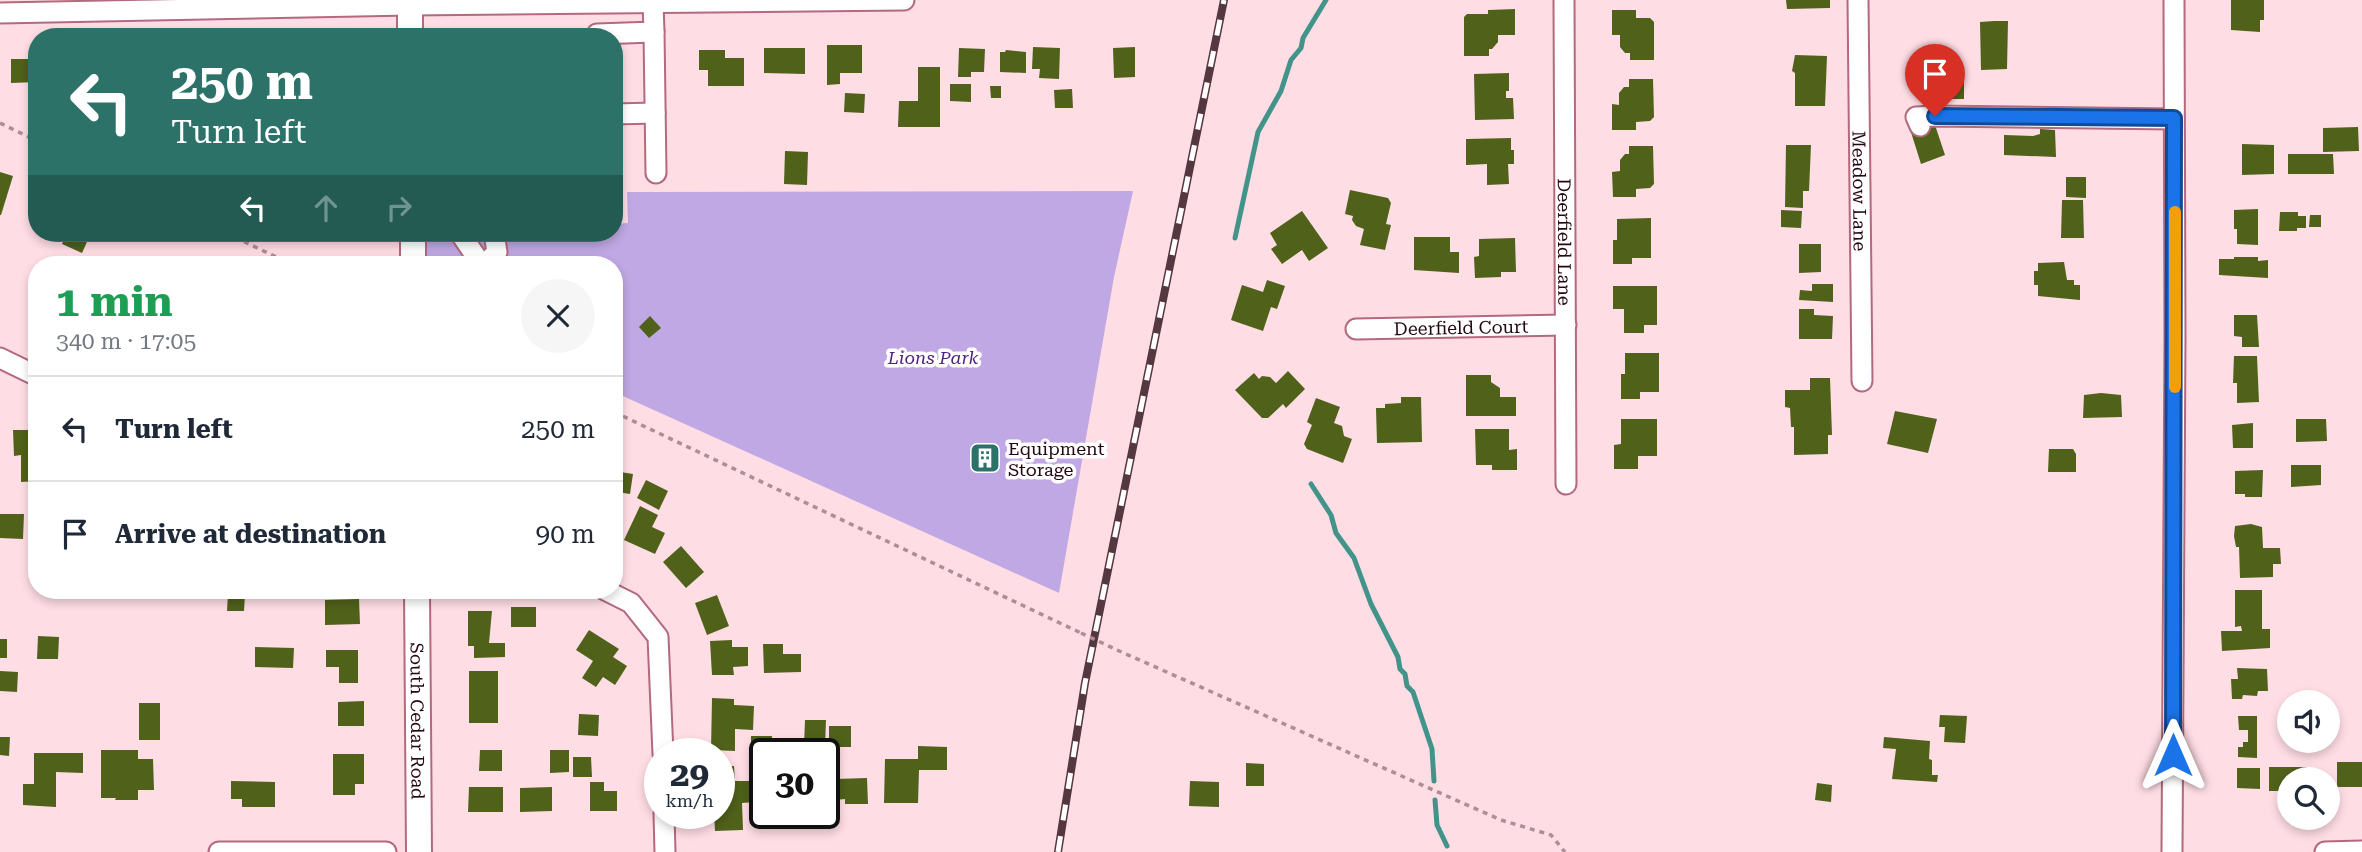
<!DOCTYPE html>
<html lang="en">
<head>
<meta charset="utf-8">
<style>
  :root { --surface:#fff; --page:#f6f6f7; --text:#1f2937; --muted:#747a83; --line:#e0e1e3 }
  body { margin:0; font-family:"Roboto Serif",serif; background:var(--page); color:var(--text); height:100vh; display:flex; flex-direction:column; font-size:26px; white-space:nowrap }
  * { box-sizing:border-box; margin:0 }
  p { font-size:23px; color:var(--muted) }
  .icon { flex:none; width:38px; height:38px; fill:none; stroke:currentColor; stroke-width:2; stroke-linecap:round; stroke-linejoin:round }
  .map { position:relative; flex:1; overflow:hidden }
  .drawer { position:absolute; left:28px; top:256px; width:595px; height:343px; display:flex; flex-direction:column; background:var(--surface); border-radius:28px; box-shadow:0 4px 10px #0003 }
  .drawer>* { flex:none }
  .guide { position:absolute; left:28px; top:28px; width:595px; height:214px; border-radius:28px; box-shadow:0 4px 10px #0003; background:#2c7268; color:#fff; overflow:hidden }
  .controls { position:absolute; left:2277px; top:690px; display:grid; gap:14px }
  .controls a { display:grid; place-items:center; width:63px; height:63px; border-radius:50%; background:var(--surface); box-shadow:0 4px 10px #0003; font-size:35px }
  .speed { position:absolute; left:644px; top:738px; display:flex; gap:14px; font-size:35px; font-weight:700; text-align:center }
  .speed>* { display:grid; place-content:center; width:91px; height:91px; border-radius:50%; background:var(--surface); box-shadow:0 4px 10px #0003; line-height:1 }
  .speed small { font-size:18px; font-weight:400 }
  .speed .limit { border:4px solid #111; border-radius:10px; background:#fff; color:#111 }
  .pin { position:absolute; display:grid; place-items:center; width:60px; height:60px; color:#fff; margin:-72px -30px; border-radius:50% 50% 50% 0; rotate:-45deg; box-shadow:0 0 7px #0007 }
  .pin .icon { rotate:45deg }
  .me { position:absolute; width:77px; margin:-38px; rotate:0deg; stroke-linejoin:round; filter:drop-shadow(0 0 5px #0008) }
  .turn { display:flex; align-items:center; gap:24px; height:147px; padding:0 28px; font-size:32px }
  .turn .icon { width:91px; height:91px; stroke-width:2.5 }
  .turn b { display:block; font-size:49px; line-height:60px }
  .lanes { display:flex; align-items:center; height:66px; padding:0 28px; background:#0003; justify-content:center; gap:35px; direction:ltr }
  .lanes .off { opacity:.35 }
  .round { display:grid; place-items:center; flex:none; width:74px; height:74px; border-radius:37px; background:var(--page) }
  .headline { display:flex; align-items:center; justify-content:space-between; height:119px; padding:0 28px }
  h1 { font-size:42px; font-weight:700; line-height:52px; color:#1e9e55 }
  ul { padding:0; list-style:none }
  li { display:flex; align-items:center; gap:21px; height:105px; padding:0 28px; border-top:2px solid var(--line) }
  li div { flex:1 }
  li b { display:block; font-size:26px }
  li em { font-style:normal }
  .map>svg:first-child { display:block }
  .green { fill:#bfa8e3 }
  .lines { fill:none; stroke-linecap:round; stroke-linejoin:round }
  .stream { stroke:#42948a; stroke-width:5 }
  .building { fill:#50611a }
  .minor-casing { stroke:#b3697e; stroke-width:23 }
  .major-casing { stroke:#b3697e; stroke-width:28 }
  .path { stroke:#ad8d96; stroke-width:3.5; stroke-dasharray:5 5; stroke-linecap:butt }
  .minor { stroke:#fff; stroke-width:19 }
  .major { stroke:#fff; stroke-width:24 }
  .rail-casing { stroke:#54373f; stroke-width:8 }
  .rail { stroke:#fff; stroke-width:5; stroke-dasharray:16; stroke-linecap:butt }
  .path-bridge { stroke:#ad8d96; stroke-width:3.5; stroke-dasharray:5 5; stroke-linecap:butt }
  .route-casing { stroke:#114b97; stroke-width:18 }
  .route { stroke:#1a73e8; stroke-width:12 }
  .slow { stroke:#f59e0b; stroke-width:12 }
  .labels { text-anchor:middle; dominant-baseline:central; stroke-width:7; stroke-linejoin:round; paint-order:stroke }
  .street-label { font-size:18px; fill:#230710; stroke:#fff }
  .park-label { font-size:18px; font-style:italic; fill:#4f227d; stroke:#fff }
  .poi-label { font-size:18px; fill:#230710; stroke:#fff; text-anchor:start }
</style>
</head>
<body>
<div class="map">
<svg width="2362" height="852" viewBox="0 0 2362 852">
  <rect width="100%" height="100%" fill="#ffdde5"/>
  <!-- green -->
  <polygon class="green" points="1133,191 1114,277 1059,593 614,392 614,264 422,264 421,233 614,233 614,224 628,223 627,192"/>
  <g class="lines">
    <!-- stream -->
    <g class="stream">
      <polyline points="1235,238 1258,132 1281,91 1291,60 1301,48 1303,38 1326,0"/>
      <polyline points="1311,484 1331,515 1336,533 1354,558 1371,604 1398,657 1400,669 1405,674 1407,686 1413,692 1432,749 1434,781"/>
      <polyline points="1435,800 1437,825 1447,846"/>
    </g>
  </g>
  <!-- building -->
  <g class="building">
    <polygon points="1786,0 1830,0 1830,8 1787,9"/>
    <polygon points="2231,0 2264,0 2264,20 2260,20 2260,32 2231,30"/>
    <polygon points="1515,9 1515,35 1498,35 1498,42 1492,49 1489,49 1489,56 1464,56 1464,17 1467,14 1488,14 1488,10"/>
    <polygon points="1612,10 1636,10 1636,18 1650,18 1654,22 1654,60 1630,60 1630,53 1625,53 1620,47 1620,35 1612,35"/>
    <polygon points="1994,21 2008,21 2007,69 1981,70 1980,22"/>
    <polygon points="827,45 862,45 862,73 840,73 840,84 827,85"/>
    <polygon points="1033,47 1060,48 1059,79 1039,78 1040,69 1032,69"/>
    <polygon points="1135,47 1135,77 1114,78 1113,48"/>
    <polygon points="764,48 805,48 805,74 764,73"/>
    <polygon points="959,48 985,49 984,72 971,72 971,77 958,77"/>
    <polygon points="699,50 725,50 725,58 744,58 744,86 708,86 708,70 699,70"/>
    <polygon points="1006,50 1026,52 1026,73 1000,72 1000,52 1005,52"/>
    <polygon points="1795,55 1827,56 1825,106 1795,106 1795,73 1792,71"/>
    <polygon points="11,59 37,59 37,82 11,83"/>
    <polygon points="1942,66 1964,66 1964,99 1944,99"/>
    <polygon points="918,67 940,67 940,127 898,127 899,101 918,101"/>
    <polygon points="1509,73 1509,91 1506,91 1506,98 1513,98 1514,119 1475,120 1474,74"/>
    <polygon points="1629,79 1653,79 1654,117 1650,121 1636,122 1636,130 1612,130 1612,104 1619,105 1619,93 1624,87 1629,87"/>
    <polygon points="950,84 971,84 971,102 950,101"/>
    <polygon points="990,86 1001,86 1001,98 991,98"/>
    <polygon points="1072,89 1073,108 1055,108 1054,90"/>
    <polygon points="845,93 865,94 864,113 844,112"/>
    <polygon points="1934,122 1945,155 1921,164 1910,129"/>
    <polygon points="2358,127 2359,151 2323,152 2323,128"/>
    <polygon points="2040,129 2055,130 2056,157 2004,155 2004,135 2033,136 2040,134"/>
    <polygon points="1511,138 1511,150 1514,150 1514,164 1508,164 1509,184 1487,185 1487,164 1466,165 1466,139"/>
    <polygon points="2242,144 2274,145 2274,174 2242,175"/>
    <polygon points="1786,145 1811,145 1809,191 1803,191 1803,208 1785,207"/>
    <polygon points="1629,146 1653,146 1654,184 1650,188 1636,189 1636,197 1613,197 1612,172 1620,171 1620,160 1625,154 1629,154"/>
    <polygon points="785,151 808,152 807,185 784,184"/>
    <polygon points="2288,154 2333,154 2334,174 2288,174"/>
    <polygon points="0,172 13,176 1,215 0,215"/>
    <polygon points="2066,177 2086,177 2086,198 2066,197"/>
    <polygon points="1350,190 1388,198 1391,203 1386,224 1391,225 1385,250 1360,245 1364,229 1356,226 1352,220 1353,216 1345,214"/>
    <polygon points="2062,200 2083,200 2084,238 2061,238"/>
    <polygon points="2258,209 2258,245 2237,244 2237,229 2234,229 2234,210"/>
    <polygon points="1781,210 1802,211 1801,228 1781,227"/>
    <polygon points="1302,211 1328,248 1309,261 1302,250 1282,264 1271,249 1277,245 1270,233"/>
    <polygon points="2280,212 2298,212 2298,216 2306,216 2306,228 2297,228 2297,231 2279,231"/>
    <polygon points="2310,215 2321,215 2321,227 2309,227"/>
    <polygon points="1651,218 1651,258 1632,258 1632,264 1613,264 1613,240 1617,240 1617,219"/>
    <polygon points="67,233 91,233 82,253 62,244"/>
    <polygon points="1414,237 1450,237 1450,252 1459,252 1459,273 1414,270"/>
    <polygon points="1515,238 1516,272 1501,272 1501,277 1475,278 1474,257 1479,256 1479,239"/>
    <polygon points="1799,244 1821,244 1821,272 1799,273"/>
    <polygon points="2234,257 2258,257 2258,261 2268,260 2268,278 2219,275 2219,259 2234,259"/>
    <polygon points="2064,262 2067,280 2074,280 2074,285 2080,285 2080,300 2038,296 2038,285 2034,285 2034,271 2038,271 2038,263"/>
    <polygon points="1267,280 1285,286 1277,309 1271,307 1263,331 1231,320 1242,285 1263,292"/>
    <polygon points="1812,284 1833,284 1833,302 1799,300 1800,290 1812,291"/>
    <polygon points="1613,286 1657,286 1657,325 1644,325 1644,333 1624,333 1624,309 1613,309"/>
    <polygon points="1799,309 1814,309 1814,315 1833,316 1832,339 1799,339"/>
    <polygon points="2234,315 2257,315 2259,347 2242,347 2242,337 2234,336"/>
    <polygon points="650,316 661,328 649,338 639,327"/>
    <polygon points="1625,353 1659,353 1659,392 1640,392 1640,399 1621,399 1621,374 1625,374"/>
    <polygon points="2234,356 2257,356 2259,402 2237,403 2237,383 2233,383"/>
    <polygon points="1288,371 1305,389 1286,408 1283,404 1268,418 1262,418 1235,390 1254,373 1259,379 1262,376 1270,377 1276,383"/>
    <polygon points="1466,375 1491,375 1491,382 1500,388 1500,397 1516,397 1516,416 1466,416"/>
    <polygon points="1810,378 1830,378 1832,435 1828,435 1828,454 1794,455 1794,427 1791,427 1790,408 1785,407 1785,390 1810,390"/>
    <polygon points="2101,393 2121,395 2122,417 2083,418 2084,395"/>
    <polygon points="1401,397 1421,397 1422,442 1377,443 1376,408 1385,408 1385,404 1401,403"/>
    <polygon points="1316,398 1340,407 1334,423 1342,426 1344,436 1352,439 1343,463 1307,449 1304,444 1312,425 1307,422"/>
    <polygon points="1895,411 1937,419 1928,453 1887,444"/>
    <polygon points="1621,419 1657,419 1657,456 1638,456 1638,469 1614,469 1614,445 1621,444"/>
    <polygon points="2296,419 2326,419 2327,441 2296,442"/>
    <polygon points="2253,423 2253,448 2233,448 2232,425"/>
    <polygon points="1475,429 1509,429 1509,450 1517,449 1517,470 1492,470 1492,465 1476,465"/>
    <polygon points="13,430 37,430 37,481 21,482 21,455 14,456"/>
    <polygon points="992,445 999,452 978,472 972,465"/>
    <polygon points="2049,449 2073,449 2076,454 2076,472 2048,472"/>
    <polygon points="2291,465 2321,465 2321,485 2291,487"/>
    <polygon points="2263,470 2262,497 2245,497 2245,494 2235,494 2235,471"/>
    <polygon points="614,471 633,474 630,494 617,492 614,497"/>
    <polygon points="646,480 668,491 659,510 637,498"/>
    <polygon points="640,506 658,515 652,527 665,533 655,554 624,540"/>
    <polygon points="0,514 24,514 23,539 0,538"/>
    <polygon points="2251,524 2262,527 2263,548 2280,548 2281,564 2273,564 2273,577 2240,578 2239,547 2236,547 2234,536 2235,526"/>
    <polygon points="681,546 704,572 686,588 663,562"/>
    <polygon points="2235,590 2262,590 2262,629 2270,629 2270,648 2222,651 2221,631 2242,631 2241,626 2235,627"/>
    <polygon points="228,593 245,594 244,611 227,611"/>
    <polygon points="717,595 729,626 707,635 695,603"/>
    <polygon points="359,599 360,624 325,625 325,600"/>
    <rect x="511" y="607" width="25" height="20"/>
    <polygon points="468,611 492,611 489,643 505,643 505,657 474,658 474,646 468,646"/>
    <polygon points="589,630 619,649 613,657 627,666 615,685 603,677 596,687 582,678 593,661 576,650"/>
    <polygon points="38,636 59,637 58,659 37,659"/>
    <rect x="0" y="639" width="7" height="19"/>
    <polygon points="732,640 732,647 748,647 748,666 733,667 734,675 712,675 710,641"/>
    <polygon points="763,644 783,644 783,654 801,654 801,672 764,673"/>
    <polygon points="255,647 294,648 293,668 255,667"/>
    <polygon points="326,650 358,650 358,683 339,683 339,667 326,667"/>
    <polygon points="2237,668 2267,669 2268,691 2258,691 2257,696 2243,695 2242,699 2232,699 2231,679 2238,679"/>
    <polygon points="0,671 18,672 17,692 0,691"/>
    <rect x="469" y="671" width="29" height="52"/>
    <polygon points="712,698 734,699 734,705 754,706 753,730 735,729 735,751 711,750"/>
    <polygon points="364,701 364,726 338,726 338,702"/>
    <rect x="139" y="703" width="21" height="37"/>
    <polygon points="579,714 599,715 598,736 578,735"/>
    <polygon points="1940,715 1967,716 1965,743 1944,742 1945,727 1939,727"/>
    <polygon points="2238,716 2257,716 2257,758 2238,757 2238,747 2243,747 2243,742 2248,742 2248,730 2239,730"/>
    <polygon points="805,720 826,720 825,747 804,746"/>
    <rect x="829" y="726" width="22" height="21"/>
    <polygon points="751,736 772,736 771,752 751,751"/>
    <polygon points="0,737 10,737 9,756 0,755"/>
    <polygon points="1884,737 1930,741 1929,759 1932,760 1932,775 1938,775 1937,782 1892,779 1896,749 1883,748"/>
    <polygon points="918,746 947,747 947,770 919,770 918,803 884,803 885,759 918,759"/>
    <polygon points="101,750 138,750 138,759 153,759 154,790 138,790 138,800 115,800 116,798 101,798"/>
    <polygon points="480,750 502,750 502,771 479,771"/>
    <polygon points="550,750 569,750 569,772 550,773"/>
    <polygon points="34,753 83,753 83,773 56,772 56,807 23,805 23,784 34,784"/>
    <polygon points="333,754 364,754 364,784 355,784 355,795 333,795"/>
    <polygon points="573,757 591,757 592,777 573,777"/>
    <rect x="2337" y="762" width="25" height="25"/>
    <polygon points="1246,763 1264,764 1264,786 1246,786"/>
    <polygon points="734,766 735,781 754,781 755,802 742,803 743,830 715,831 714,814 719,814 719,767"/>
    <polygon points="2269,767 2307,767 2307,779 2289,779 2289,791 2269,791"/>
    <polygon points="2237,768 2260,768 2260,789 2237,788"/>
    <polygon points="867,778 868,804 845,804 845,799 835,800 835,779"/>
    <polygon points="231,781 275,782 275,807 242,807 242,799 231,799"/>
    <polygon points="1190,781 1219,782 1219,807 1189,806"/>
    <polygon points="590,782 604,782 604,791 617,791 617,811 590,811"/>
    <polygon points="1817,783 1832,785 1831,802 1815,800"/>
    <polygon points="469,787 503,787 503,812 468,812"/>
    <polygon points="552,787 552,811 520,812 520,788"/>
  </g>
  <g class="lines">
    <!-- minor casing -->
    <g class="minor-casing">
      <g id="minor">
        <path id="s1" d="M 1564,0 L 1566,484"/>
        <path id="s2" d="M 1858,0 L 1862,381"/>
        <polyline points="0,13 410,5 904,0"/>
        <polyline points="654,32 656,173"/>
        <polyline points="597,34 654,32 653,3"/>
        <polyline points="614,114 655,113"/>
        <polyline points="1920,126 1916,117 1935,116 2174,119"/>
        <polyline points="460,233 481,264"/>
        <polyline points="485,264 497,252 494,233"/>
        <path id="s3" d="M 1356,329 L 1566,325"/>
        <polyline points="0,358 37,376"/>
        <polyline points="605,590 631,603 658,637 663,754"/>
        <polyline points="664,814 665,852"/>
        <polyline points="219,852 386,852"/>
        <polyline points="2172,852 2175,337 2174,0"/>
        <polyline points="2325,852 2362,851"/>
      </g>
    </g>
    <!-- major casing -->
    <g class="major-casing">
      <g id="major">
        <polyline points="410,0 410,37"/>
        <polyline points="413,233 413,264"/>
        <path id="s4" d="M 417,590 L 419,852"/>
      </g>
    </g>
    <!-- path -->
    <g class="path">
      <polyline points="0,123 37,141"/>
      <polyline points="226,233 291,264"/>
      <polyline points="614,412 1081,633"/>
      <polyline points="1117,650 1501,820 1551,835 1565,852"/>
    </g>
    <!-- minor -->
    <use href="#minor" class="minor"/>
    <!-- major -->
    <use href="#major" class="major"/>
    <!-- rail casing -->
    <g class="rail-casing">
      <polyline id="rail" points="1058,852 1085,683 1224,0"/>
    </g>
    <!-- rail -->
    <use href="#rail" class="rail"/>
    <!-- path-bridge -->
    <polyline class="path-bridge" points="1081,633 1117,650"/>
  </g>
  <g class="lines">
    <!-- route casing -->
    <g class="route-casing">
      <polyline id="route" points="1935,116 2174,118 2173,755"/>
    </g>
    <!-- route -->
    <use href="#route" class="route"/>
    <!-- slow -->
    <polyline class="slow" points="2175,212 2175,387"/>
  </g>
  <!-- icons -->
  <defs>
    <g id="building-square" transform="scale(1.575)"><rect x="-9" y="-9" width="18" height="18" rx="4" fill="#2c7268" stroke="#fff"/><path d="M-4-6H4V6H1V3H-1V6H-4ZM-2.5-4.3h1.7v1.8h-1.7ZM.8-4.3h1.7v1.8H.8ZM-2.5-1h1.7V.8h-1.7ZM.8-1h1.7V.8H.8Z" fill="#fff"/></g>
  </defs>
  <g fill-rule="evenodd">
    <use href="#building-square" x="985" y="458"/>
  </g>
  <g class="labels">
    <!-- street labels -->
    <g class="street-label">
      <text stroke="none"><textPath href="#s2" startOffset="191">Meadow Lane</textPath></text>
      <text stroke="none"><textPath href="#s1" startOffset="242">Deerfield Lane</textPath></text>
      <text stroke="none"><textPath href="#s3" startOffset="105">Deerfield Court</textPath></text>
      <text stroke="none"><textPath href="#s4" startOffset="131">South Cedar Road</textPath></text>
    </g>
    <!-- park labels -->
    <g class="park-label">
      <text x="933" y="357">Lions Park</text>
    </g>
    <!-- poi labels -->
    <g class="poi-label">
      <text x="1008" y="448">Equipment<tspan x="1008" dy="21">Storage</tspan></text>
    </g>
  </g>
</svg>
<div class="controls">
<a><svg class="icon" aria-label="sound" viewBox="0 0 24 24"><path d="M4 9h4l5-4v14l-5-4H4zM17 9q2 3 0 6"/></svg></a>
<a><svg class="icon" aria-label="search" viewBox="0 0 24 24"><circle cx="10" cy="10" r="6"/><path d="M15 15l6 6"/></svg></a>
</div>
<div class="speed"><div>29<small>km/h</small></div><div class="limit">30</div></div>
<div class="pin" style="left:1935px;top:116px;background:#d93025"><svg class="icon" aria-label="arrive" viewBox="0 0 24 24"><path d="M6 21V4h12l-3 4 3 4H6"/></svg></div>
<svg class="me" style="left:2173px;top:755px" viewBox="-20 -20 40 40"><path d="M0-17L14 15 0 8-14 15z" fill="#1a73e8" stroke="#fff" stroke-width="4"/></svg>
<div class="guide">
<div class="turn"><svg class="icon" aria-label="left" viewBox="0 0 24 24"><path d="M17 20v-9H6M10 6l-5 5 5 5"/></svg><div><b>250 m</b>Turn left</div></div>
<div class="lanes"><svg class="icon" aria-label="left" viewBox="0 0 24 24"><path d="M17 20v-9H6M10 6l-5 5 5 5"/></svg><svg class="icon off" aria-label="ahead" viewBox="0 0 24 24"><path d="M12 20V5M6 11l6-6 6 6"/></svg><svg class="icon off" aria-label="right" viewBox="0 0 24 24"><path d="M7 20v-9h11M14 6l5 5-5 5"/></svg></div>
</div>
<section class="drawer">
<div class="headline"><div><h1>1 min</h1><p>340 m · 17:05</p></div><a class="round"><svg class="icon" aria-label="close" viewBox="0 0 24 24"><path d="M6 6l12 12M18 6L6 18"/></svg></a></div>
<ul>
<li><svg class="icon" aria-label="left" viewBox="0 0 24 24"><path d="M17 20v-9H6M10 6l-5 5 5 5"/></svg><div><b>Turn left</b></div><em>250 m</em></li>
<li><svg class="icon" aria-label="arrive" viewBox="0 0 24 24"><path d="M6 21V4h12l-3 4 3 4H6"/></svg><div><b>Arrive at destination</b></div><em>90 m</em></li>
</ul>
</section>
</div>
</body>
</html>
